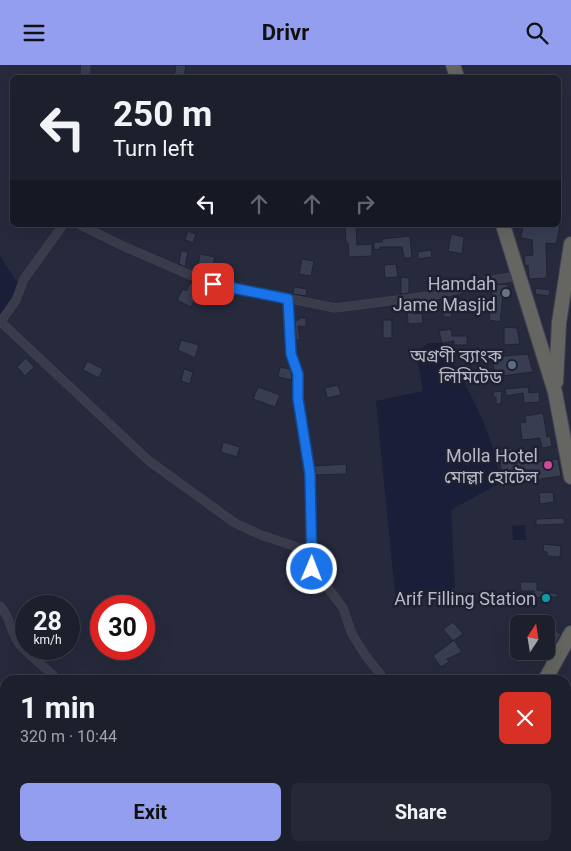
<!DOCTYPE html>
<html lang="en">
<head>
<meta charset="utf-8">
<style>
  :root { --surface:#1c202d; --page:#252835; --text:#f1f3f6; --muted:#a0a3aa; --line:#3a3e49; --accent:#939eef }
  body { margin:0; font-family:Roboto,"Noto Sans Bengali",sans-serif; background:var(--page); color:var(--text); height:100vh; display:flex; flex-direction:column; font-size:19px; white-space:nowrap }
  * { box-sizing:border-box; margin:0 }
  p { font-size:16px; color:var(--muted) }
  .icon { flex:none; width:28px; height:28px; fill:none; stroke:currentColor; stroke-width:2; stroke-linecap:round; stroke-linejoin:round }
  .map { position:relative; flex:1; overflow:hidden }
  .sheet { position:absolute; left:0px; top:610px; width:571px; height:176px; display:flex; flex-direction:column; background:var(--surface); border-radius:15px 15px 0 0; box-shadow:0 5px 20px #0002,0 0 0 1px var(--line) }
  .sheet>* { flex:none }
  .top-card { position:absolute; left:10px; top:10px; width:551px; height:152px; border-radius:8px; box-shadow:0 5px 20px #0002,0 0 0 1px var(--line); background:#1c202d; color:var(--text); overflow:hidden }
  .needle { width:32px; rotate:12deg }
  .buttons { position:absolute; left:510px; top:550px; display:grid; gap:10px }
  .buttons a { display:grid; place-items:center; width:45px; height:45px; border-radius:8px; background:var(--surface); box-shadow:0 5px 20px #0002,0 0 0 1px var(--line); font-size:25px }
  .speed { position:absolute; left:15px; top:530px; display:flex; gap:10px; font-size:25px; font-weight:700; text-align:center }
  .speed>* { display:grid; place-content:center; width:65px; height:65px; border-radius:50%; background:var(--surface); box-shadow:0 5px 20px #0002,0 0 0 1px var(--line); line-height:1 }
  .speed small { font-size:12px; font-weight:400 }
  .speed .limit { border:8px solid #d22; background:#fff; color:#111 }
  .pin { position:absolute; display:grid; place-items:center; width:42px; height:42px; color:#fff; margin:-21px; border-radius:10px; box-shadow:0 2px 8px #0006 }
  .me { position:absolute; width:55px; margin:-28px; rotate:1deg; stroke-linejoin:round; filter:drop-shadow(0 0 4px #0008) }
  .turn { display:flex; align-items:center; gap:18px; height:105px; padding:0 20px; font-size:22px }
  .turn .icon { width:65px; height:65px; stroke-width:2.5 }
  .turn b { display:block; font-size:35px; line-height:42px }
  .lanes { display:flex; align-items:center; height:48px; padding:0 20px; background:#0003; justify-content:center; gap:25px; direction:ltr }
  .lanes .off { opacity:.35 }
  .round { display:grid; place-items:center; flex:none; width:52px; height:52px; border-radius:8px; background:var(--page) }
  .head { display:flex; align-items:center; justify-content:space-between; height:85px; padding:0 20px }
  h1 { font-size:30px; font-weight:700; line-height:38px }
  .primary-button { display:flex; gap:10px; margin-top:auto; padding:10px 20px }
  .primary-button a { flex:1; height:58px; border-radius:8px; background:var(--accent); color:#111; font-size:20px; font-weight:700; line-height:58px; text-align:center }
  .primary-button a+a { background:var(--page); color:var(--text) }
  header { display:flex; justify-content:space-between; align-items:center; height:65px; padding:0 20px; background:var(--accent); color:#111; font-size:22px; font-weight:700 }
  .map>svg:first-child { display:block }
  .water { fill:#1a1e39 }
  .building { fill:#393d52; stroke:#212333 }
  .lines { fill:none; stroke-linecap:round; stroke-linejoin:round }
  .minor-casing { stroke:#434555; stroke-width:9 }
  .trunk-casing { stroke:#424454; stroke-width:16 }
  .minor { stroke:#3a3c4c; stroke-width:8 }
  .trunk { stroke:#656562; stroke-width:14 }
  .route-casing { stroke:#114b97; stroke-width:12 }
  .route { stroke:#1a73e8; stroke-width:9 }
  .worship-dot { fill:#6b7280; stroke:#1f2131; stroke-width:2 }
  .service-dot { fill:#5c6f8a; stroke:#1f2131; stroke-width:2 }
  .hotel-dot { fill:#d1479c; stroke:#1f2131; stroke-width:2 }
  .culture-dot { fill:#0f9aa8; stroke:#1f2131; stroke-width:2 }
  .labels { text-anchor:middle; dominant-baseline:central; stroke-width:5; stroke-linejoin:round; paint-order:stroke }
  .poi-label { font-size:18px; fill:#b6b8c7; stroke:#1f2131; text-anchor:end }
</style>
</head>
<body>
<header><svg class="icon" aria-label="menu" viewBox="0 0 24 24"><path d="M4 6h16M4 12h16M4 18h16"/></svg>Drivr<svg class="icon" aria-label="search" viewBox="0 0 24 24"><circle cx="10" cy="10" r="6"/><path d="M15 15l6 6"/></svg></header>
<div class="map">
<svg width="571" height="786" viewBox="0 0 571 786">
  <rect width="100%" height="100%" fill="#262a3c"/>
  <!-- water -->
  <g class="water">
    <polygon points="0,191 19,220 16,234 0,254"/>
    <path d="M 429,278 L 443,278 C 466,322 495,367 500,418 L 451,445 L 455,523 L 396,538 L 376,336 L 423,326 L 416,286 Z"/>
    <polygon points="525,460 526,475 513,475 512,461"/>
  </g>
  <!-- building -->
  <g class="building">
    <polygon points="176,0 186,0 184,12 174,12"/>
    <polygon points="523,160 560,160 556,179 546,178 547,213 529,214 528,200 525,201 524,191 533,190 532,175 521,173"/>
    <polygon points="345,162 356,162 357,180 372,179 372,191 349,192 348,178 346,178"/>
    <polygon points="188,166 196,169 193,178 185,175"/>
    <polygon points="451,169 464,172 462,189 448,186"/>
    <polygon points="410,171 412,193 404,193 402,182 380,182 380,184 374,185 374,177 382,177 382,174"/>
    <polygon points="431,185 432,192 418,194 418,187"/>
    <polygon points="181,186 188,187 185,202 179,199"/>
    <polygon points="200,189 215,192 212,203 198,200"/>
    <polygon points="302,194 314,196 311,211 299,209"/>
    <polygon points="396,199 398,212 385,213 384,200"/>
    <polygon points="222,204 230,206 228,215 220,214"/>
    <polygon points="401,212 409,213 409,228 401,229"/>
    <polygon points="191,217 202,221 191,242 177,235 183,224 186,226"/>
    <polygon points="502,219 508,220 506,230 503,230 500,257 489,255 492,228 489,227 490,221"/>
    <polygon points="294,222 307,224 306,231 293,229"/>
    <polygon points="536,223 550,225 549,231 535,229"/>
    <polygon points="443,240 451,240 452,252 443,252"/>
    <polygon points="413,242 414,249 422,248 423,258 408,259 407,243"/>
    <polygon points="299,253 306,253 306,262 298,261 300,275 296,275 295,255 299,255"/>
    <rect x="383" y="255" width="9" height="18"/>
    <polygon points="504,262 517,263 520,279 504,280"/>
    <polygon points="451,264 452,271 467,271 467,280 454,280 454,276 442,278 439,266"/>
    <polygon points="181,275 199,280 195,293 178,285"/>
    <polygon points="528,289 533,307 495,312 492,292"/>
    <polygon points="26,293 34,302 25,311 17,302"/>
    <polygon points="87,296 103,304 99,313 83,305"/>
    <polygon points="280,302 290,304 292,311 291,315 278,312"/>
    <polygon points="184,304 193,307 190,319 181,316"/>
    <polygon points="338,320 341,330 327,333 325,323"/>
    <polygon points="258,322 280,330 275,342 253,334"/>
    <polygon points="528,322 529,328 539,327 540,337 524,338 523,328 506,331 505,324"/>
    <polygon points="502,326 501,339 496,339 496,332 493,332 493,327"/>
    <polygon points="543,348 547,372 550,371 552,381 542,383 540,373 522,375 520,358 526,357 525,351"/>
    <polygon points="223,377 240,382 237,392 221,387"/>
    <polygon points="512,383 513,392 520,390 522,399 558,394 561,411 534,415 532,408 502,412 500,394 497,394 494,385"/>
    <polygon points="346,399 347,409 316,410 314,401"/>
    <polygon points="553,427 554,437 540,439 539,428"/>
    <polygon points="564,453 565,459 536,460 536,454"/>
    <polygon points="544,479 561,481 560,492 547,491 547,487 543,486"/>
    <polygon points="520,517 537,517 537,525 558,529 557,532 549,532 548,538 542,537 543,532 534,533 534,526 521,526"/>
    <polygon points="453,557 463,569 453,576 443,564"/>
    <polygon points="546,561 561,569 552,584 546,580"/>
    <polygon points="454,575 462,587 447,594 449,597 441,602 433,591"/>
  </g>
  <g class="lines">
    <!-- minor casing -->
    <g class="minor-casing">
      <g id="minor">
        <polyline points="85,12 86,0"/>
        <polyline points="80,160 123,181 204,216 335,243 436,230 491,215 519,211"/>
        <polyline points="288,234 291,289 299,314 298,334 310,409 312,504"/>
        <polyline points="1,257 149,396 235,458 261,470 297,482 343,543 352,569 365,590 385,615"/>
        <polyline points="0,258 16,235 24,214 63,160"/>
        <path d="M 0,541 C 11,552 10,568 20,580 C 31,592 46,603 58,615"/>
        <polyline points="202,781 206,786"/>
        <polyline points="211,786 217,781"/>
      </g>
    </g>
    <!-- trunk casing -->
    <g class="trunk-casing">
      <g id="trunk">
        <polyline points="453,0 457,12"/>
        <polyline points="503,160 555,327 571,412"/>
        <polyline points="556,317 559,258 571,179"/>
        <polyline points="545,615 571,568"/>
        <polyline points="444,786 447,781"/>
      </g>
    </g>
    <!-- minor -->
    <use href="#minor" class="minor"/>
    <!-- trunk -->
    <use href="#trunk" class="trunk"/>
  </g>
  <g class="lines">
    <!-- route casing -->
    <g class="route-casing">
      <polyline id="route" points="213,219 288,234 291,289 298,309 298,334 310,409 312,504"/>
    </g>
    <!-- route -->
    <use href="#route" class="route"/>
  </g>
  <!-- markers -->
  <circle class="worship-dot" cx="506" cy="228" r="5"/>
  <circle class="service-dot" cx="512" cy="300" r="5"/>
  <circle class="hotel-dot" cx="548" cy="400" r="5"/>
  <circle class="culture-dot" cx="546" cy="533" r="5"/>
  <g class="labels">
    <!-- poi labels -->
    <g class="poi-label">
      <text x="496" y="218">Hamdah<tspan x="496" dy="21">Jame Masjid</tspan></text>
      <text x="502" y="290">অগ্রণী ব্যাংক<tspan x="502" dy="21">লিমিটেড</tspan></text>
      <text x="538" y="390">Molla Hotel<tspan x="538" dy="21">মোল্লা হোটেল</tspan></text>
      <text x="536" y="533">Arif Filling Station</text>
    </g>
  </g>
</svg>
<div class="buttons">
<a><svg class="needle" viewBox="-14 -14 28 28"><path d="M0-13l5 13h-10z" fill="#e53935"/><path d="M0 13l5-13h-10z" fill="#a0a3aa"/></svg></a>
</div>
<div class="speed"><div>28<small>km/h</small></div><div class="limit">30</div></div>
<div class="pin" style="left:213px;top:219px;background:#d93025"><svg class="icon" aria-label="arrive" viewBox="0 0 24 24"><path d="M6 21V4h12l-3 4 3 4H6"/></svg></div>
<svg class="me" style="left:312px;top:504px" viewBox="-20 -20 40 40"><circle r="17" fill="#1a73e8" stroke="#fff" stroke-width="3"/><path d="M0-11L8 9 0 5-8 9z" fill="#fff"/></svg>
<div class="top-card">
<div class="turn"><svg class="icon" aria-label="left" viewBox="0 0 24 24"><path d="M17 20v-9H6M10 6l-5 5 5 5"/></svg><div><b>250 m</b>Turn left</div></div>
<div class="lanes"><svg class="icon" aria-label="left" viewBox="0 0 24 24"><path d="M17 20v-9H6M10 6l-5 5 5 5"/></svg><svg class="icon off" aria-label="ahead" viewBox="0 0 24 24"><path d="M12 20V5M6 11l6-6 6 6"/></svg><svg class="icon off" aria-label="ahead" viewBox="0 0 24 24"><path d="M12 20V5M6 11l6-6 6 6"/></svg><svg class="icon off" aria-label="right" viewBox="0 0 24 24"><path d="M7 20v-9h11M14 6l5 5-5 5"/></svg></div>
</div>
<section class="sheet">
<div class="head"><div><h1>1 min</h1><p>320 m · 10:44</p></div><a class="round" style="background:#d93025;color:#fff"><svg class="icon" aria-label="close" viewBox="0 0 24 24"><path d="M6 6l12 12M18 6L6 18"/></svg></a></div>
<div class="primary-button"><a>Exit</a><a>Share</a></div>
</section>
</div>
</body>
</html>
